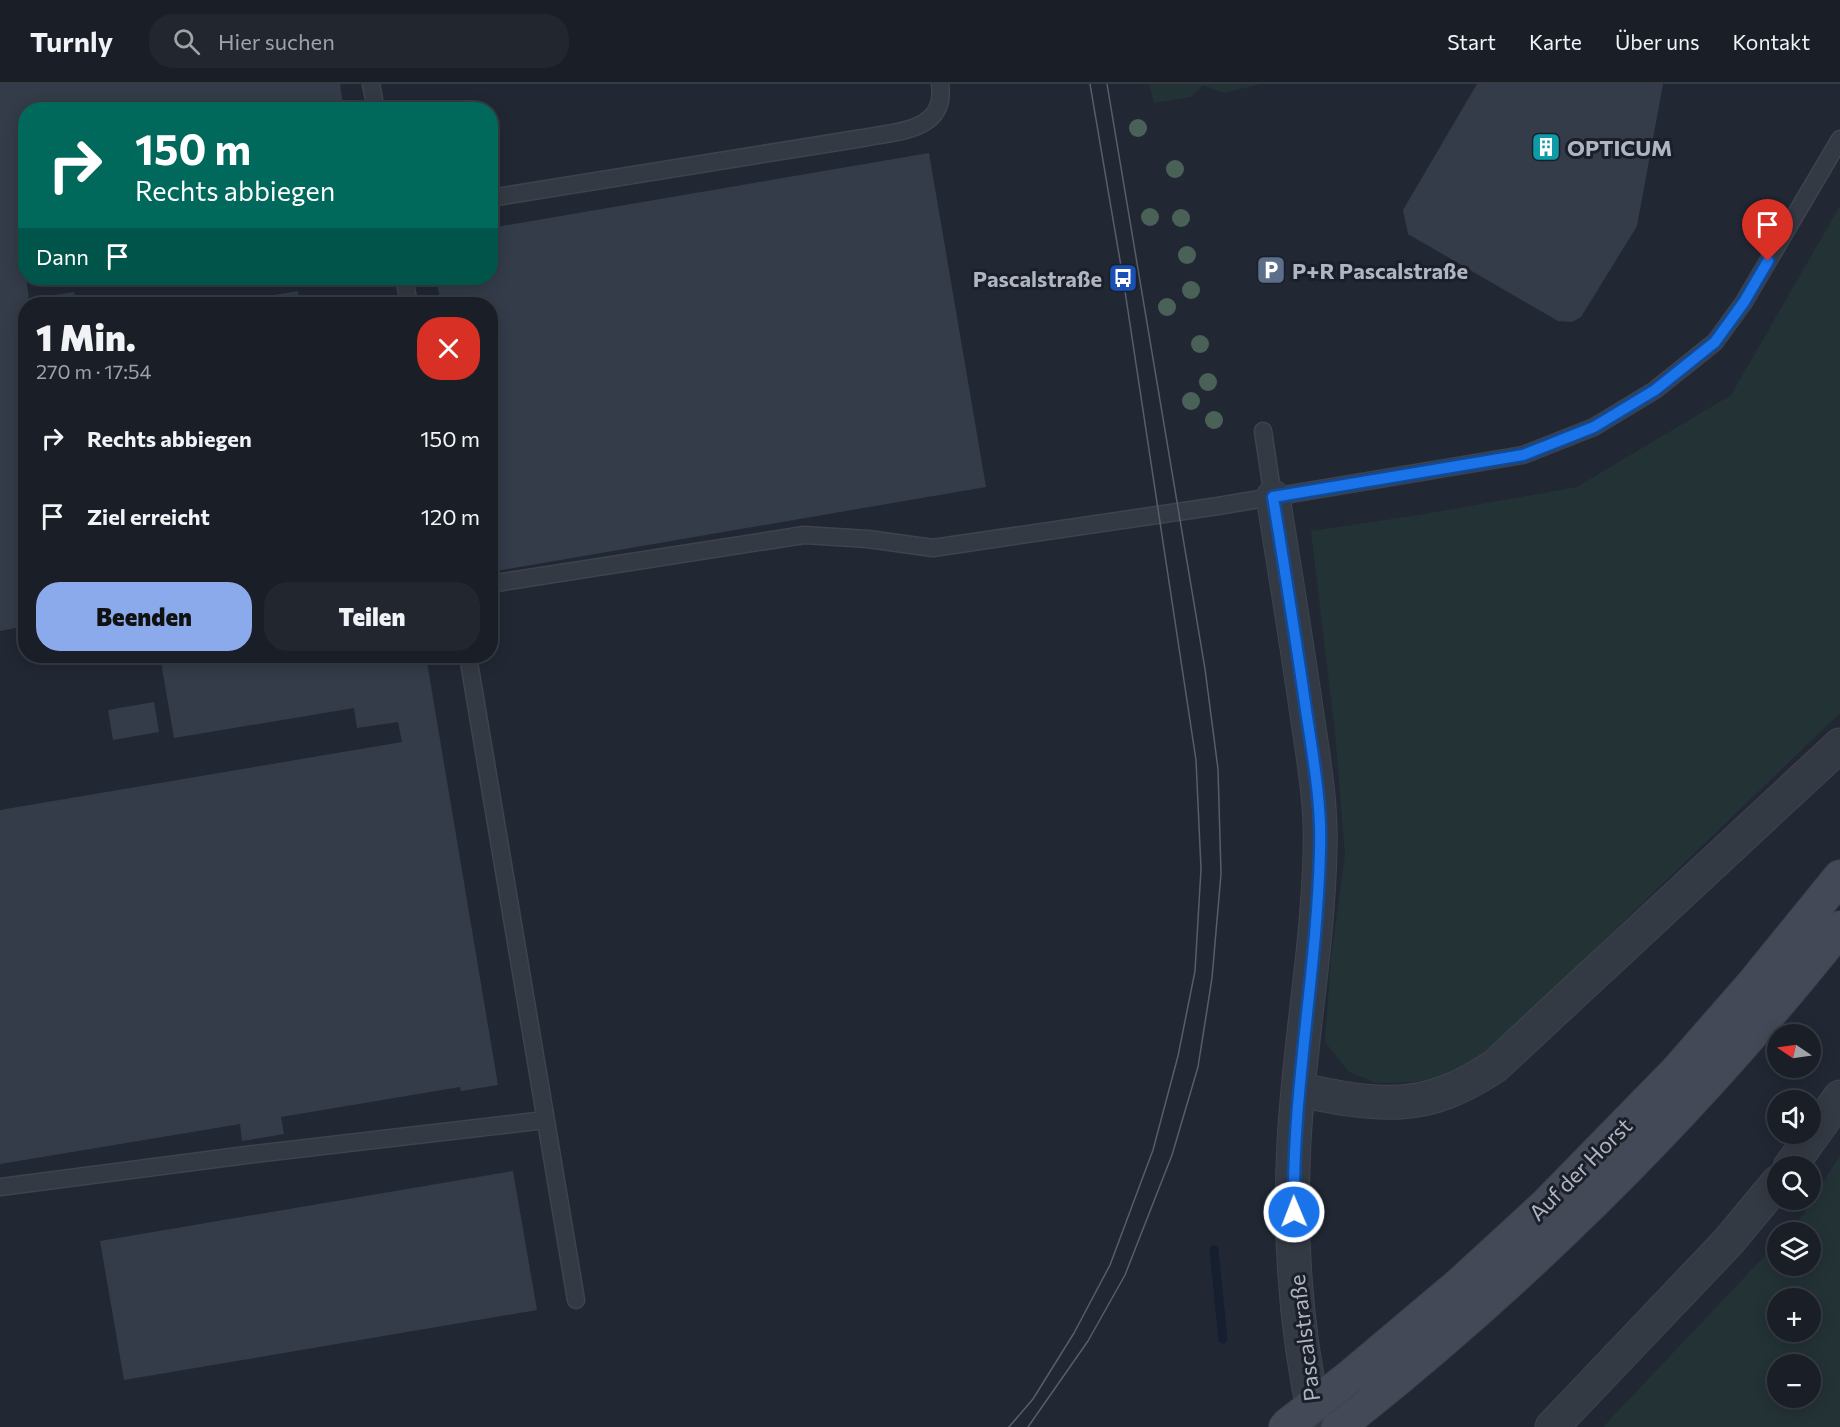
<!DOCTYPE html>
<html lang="de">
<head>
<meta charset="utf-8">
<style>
  :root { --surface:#191e27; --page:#22272f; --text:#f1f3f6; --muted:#9fa2a7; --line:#373c44; --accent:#8aaaeb }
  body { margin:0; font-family:Commissioner,sans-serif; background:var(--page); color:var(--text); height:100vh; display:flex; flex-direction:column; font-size:22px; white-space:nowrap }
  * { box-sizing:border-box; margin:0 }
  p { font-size:20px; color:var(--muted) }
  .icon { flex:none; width:33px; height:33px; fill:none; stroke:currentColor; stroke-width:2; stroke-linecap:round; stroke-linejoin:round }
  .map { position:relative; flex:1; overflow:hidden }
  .details { position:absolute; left:18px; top:213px; width:480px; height:366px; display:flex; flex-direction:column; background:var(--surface); border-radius:24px; box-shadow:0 3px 15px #0003,0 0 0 2px var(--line) }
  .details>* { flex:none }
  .banner { position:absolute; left:18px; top:18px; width:480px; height:183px; border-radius:24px; box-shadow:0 3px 15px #0003,0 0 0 2px var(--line); background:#00695c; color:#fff; overflow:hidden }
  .needle { width:39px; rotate:283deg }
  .controls { position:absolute; left:1767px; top:940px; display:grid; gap:12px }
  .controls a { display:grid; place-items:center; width:54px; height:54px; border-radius:50%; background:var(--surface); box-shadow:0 3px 15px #0003,0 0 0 2px var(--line); font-size:30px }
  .pin { position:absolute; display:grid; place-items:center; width:51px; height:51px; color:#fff; margin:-62px -26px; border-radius:50% 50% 50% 0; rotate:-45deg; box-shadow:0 0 6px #0007 }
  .pin .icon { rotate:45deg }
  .me { position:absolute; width:66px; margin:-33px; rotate:359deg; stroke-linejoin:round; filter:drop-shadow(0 0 4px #0008) }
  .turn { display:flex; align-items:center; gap:21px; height:126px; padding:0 18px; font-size:27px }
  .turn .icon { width:78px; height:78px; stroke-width:2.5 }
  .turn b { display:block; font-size:42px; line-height:51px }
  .then { display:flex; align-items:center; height:57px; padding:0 18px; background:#0003; gap:12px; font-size:22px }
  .round { display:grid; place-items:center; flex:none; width:63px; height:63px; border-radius:24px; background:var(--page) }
  .headline { display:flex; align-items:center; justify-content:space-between; height:102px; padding:0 18px }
  h1 { font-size:36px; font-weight:800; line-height:45px }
  .primary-button { display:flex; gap:12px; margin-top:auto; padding:12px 18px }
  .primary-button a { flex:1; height:69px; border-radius:24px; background:var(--accent); color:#111; font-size:24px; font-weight:800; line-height:69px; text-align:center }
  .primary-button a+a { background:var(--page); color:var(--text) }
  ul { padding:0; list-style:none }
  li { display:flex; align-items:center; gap:18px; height:78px; padding:0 18px }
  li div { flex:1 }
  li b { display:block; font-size:22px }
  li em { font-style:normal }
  header { display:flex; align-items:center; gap:36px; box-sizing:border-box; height:84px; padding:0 30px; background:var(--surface); border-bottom:2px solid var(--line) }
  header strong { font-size:28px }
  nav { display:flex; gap:33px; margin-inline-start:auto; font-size:21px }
  .search { width:420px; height:54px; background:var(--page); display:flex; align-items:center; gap:15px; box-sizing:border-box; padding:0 21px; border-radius:24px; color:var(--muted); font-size:22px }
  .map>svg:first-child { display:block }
  .green { fill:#233235; fill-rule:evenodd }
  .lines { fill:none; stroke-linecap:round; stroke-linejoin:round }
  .stream { stroke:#161f30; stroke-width:9 }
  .building { fill:#343c4a }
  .lane-casing { stroke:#3e434e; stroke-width:19 }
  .street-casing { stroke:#3e434e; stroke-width:35 }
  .secondary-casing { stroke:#3e434e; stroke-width:35 }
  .lane { stroke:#343a44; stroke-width:16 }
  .street { stroke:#343a44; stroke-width:33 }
  .secondary { stroke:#434957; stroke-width:33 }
  .tram { stroke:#575e6b; stroke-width:1.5 }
  .secondary-bridge-casing { stroke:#3e434e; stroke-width:35; stroke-linecap:butt }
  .secondary-bridge { stroke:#434957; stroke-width:33 }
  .tree { fill:#496157 }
  .route-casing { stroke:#114b97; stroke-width:15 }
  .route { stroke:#1a73e8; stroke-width:10 }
  .labels { text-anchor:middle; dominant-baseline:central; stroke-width:6; stroke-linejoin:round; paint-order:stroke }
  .poi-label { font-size:22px; font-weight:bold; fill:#afb5c1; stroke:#1a1f29; text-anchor:start }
  .street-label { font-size:22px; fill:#afb5c1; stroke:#1a1f29 }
</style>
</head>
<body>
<header>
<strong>Turnly</strong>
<div class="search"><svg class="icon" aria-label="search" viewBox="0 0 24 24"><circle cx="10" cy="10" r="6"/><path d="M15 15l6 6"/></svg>Hier suchen</div>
<nav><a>Start</a><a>Karte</a><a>Über uns</a><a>Kontakt</a></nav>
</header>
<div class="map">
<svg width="1840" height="1343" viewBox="0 0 1840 1343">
  <rect width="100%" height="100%" fill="#212834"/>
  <!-- green -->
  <g class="green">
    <polygon points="1149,0 1261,0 1224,9 1203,1 1191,13 1154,19"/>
    <polygon points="1840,122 1840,629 1515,942 1457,991 1414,998 1376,999 1349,988 1325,958 1331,873 1345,771 1335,649 1311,447 1419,431 1577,403 1731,311"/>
    <path d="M 1840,1071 L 1840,1343 L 1603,1343 L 1777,1159 L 1778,1182 L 1810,1182 L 1810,1149 L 1787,1149 L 1803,1131 ZM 1778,1215 L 1810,1215 L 1810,1248 L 1778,1248 ZM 1778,1281 L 1810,1281 L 1810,1314 L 1778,1314 Z"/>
  </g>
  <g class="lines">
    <!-- stream -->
    <polyline class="stream" points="1214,1166 1223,1255"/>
  </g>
  <!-- building -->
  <g class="building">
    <polygon points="0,0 340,0 344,26 26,26 26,194 29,215 74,208 76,220 26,220 26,542 0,547"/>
    <polygon points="1477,0 1663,0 1637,142 1581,233 1572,238 1558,237 1408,150 1403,126"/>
    <polygon points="929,69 986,403 490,488 490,220 441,220 436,194 490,194 490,144"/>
    <polygon points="298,207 300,220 224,220 224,219"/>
    <polygon points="160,572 426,572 498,1001 461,1007 460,1003 281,1033 284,1050 242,1057 240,1040 0,1080 0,726 402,658 398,638 357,644 354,624 174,654"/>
    <polygon points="154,618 159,648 113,656 108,626"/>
    <polygon points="513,1087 537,1226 124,1296 100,1157"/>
  </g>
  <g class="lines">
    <!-- lane casing -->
    <g class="lane-casing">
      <g id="lane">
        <polyline points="371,0 376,26"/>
        <path d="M 490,114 L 863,54 C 896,47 947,48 940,0"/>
        <polyline points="404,194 409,220"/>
        <polyline points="1263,347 1273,413"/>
        <polyline points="490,500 804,451 868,455 933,464 1218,422 1523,371 1594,343 1655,306 1715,258 1744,218 1840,55"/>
        <polyline points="468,572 576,1216"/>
        <polyline points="0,1103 254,1070 545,1036"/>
      </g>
    </g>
    <!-- street casing -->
    <g class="street-casing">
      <g id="street">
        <path d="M 1273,413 C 1284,481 1295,549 1305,617 C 1312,667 1322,717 1320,767 C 1318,864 1299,960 1294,1058 C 1289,1152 1296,1251 1317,1343"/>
        <path d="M 1299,1006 C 1380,1022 1424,1030 1495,982 L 1840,661"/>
        <polyline points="1790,1083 1840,1013"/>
        <polyline points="1552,1343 1728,1158 1778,1098"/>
      </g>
    </g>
    <!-- secondary casing -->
    <g class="secondary-casing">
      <g id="secondary">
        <polyline points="1351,1292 1459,1201 1545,1122 1677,987 1753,900 1840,793"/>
        <path d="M 1338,1343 C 1523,1197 1693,1029 1840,844"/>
      </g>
    </g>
    <!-- lane -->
    <use href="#lane" class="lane"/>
    <!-- street -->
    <use href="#street" class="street"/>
    <!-- secondary -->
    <use href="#secondary" class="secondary"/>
    <!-- tram -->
    <g class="tram">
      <polyline points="1009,1343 1033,1315 1074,1249 1110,1181 1153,1066 1178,972 1195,887 1201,785 1196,676 1123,194 1090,0"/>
      <polyline points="1028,1343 1088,1257 1125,1191 1172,1071 1198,983 1212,894 1221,790 1218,685 1205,585 1107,0"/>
    </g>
    <!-- secondary-bridge casing -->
    <g class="secondary-bridge-casing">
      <polyline id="secondary-bridge" points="1285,1343 1351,1292"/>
    </g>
    <!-- secondary-bridge -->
    <use href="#secondary-bridge" class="secondary-bridge"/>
  </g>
  <!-- trees -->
  <g class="tree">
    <circle cx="1138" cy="44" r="9"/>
    <circle cx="1175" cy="85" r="9"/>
    <circle cx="1150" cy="133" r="9"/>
    <circle cx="1181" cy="134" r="9"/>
    <circle cx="1187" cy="171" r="9"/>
    <circle cx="1191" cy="206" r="9"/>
    <circle cx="1167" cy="223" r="9"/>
    <circle cx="1200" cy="260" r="9"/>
    <circle cx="1208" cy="298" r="9"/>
    <circle cx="1191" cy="317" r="9"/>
    <circle cx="1214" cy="336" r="9"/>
  </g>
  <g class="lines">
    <!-- route casing -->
    <g class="route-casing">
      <path id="route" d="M 1294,1128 C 1292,1007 1317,888 1320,767 C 1322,718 1312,668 1305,619 C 1295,550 1284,481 1273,413 L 1523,371 L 1594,343 L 1655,306 L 1715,258 L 1744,218 L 1768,177"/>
    </g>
    <!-- route -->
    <use href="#route" class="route"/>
  </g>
  <!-- icons -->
  <defs>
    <g id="building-square" transform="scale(1.5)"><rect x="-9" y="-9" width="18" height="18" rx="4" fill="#0f9aa8" stroke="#1a1f29"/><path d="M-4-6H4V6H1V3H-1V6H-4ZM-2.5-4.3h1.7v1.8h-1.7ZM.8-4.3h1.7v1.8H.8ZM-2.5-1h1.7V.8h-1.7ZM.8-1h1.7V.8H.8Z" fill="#fff"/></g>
    <g id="parking-square" transform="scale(1.5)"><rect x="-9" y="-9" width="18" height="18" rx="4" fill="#5c6f8a" stroke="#1a1f29"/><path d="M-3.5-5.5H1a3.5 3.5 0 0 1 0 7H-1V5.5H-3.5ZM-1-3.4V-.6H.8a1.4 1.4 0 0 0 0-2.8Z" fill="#fff"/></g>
    <g id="bus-square" transform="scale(1.5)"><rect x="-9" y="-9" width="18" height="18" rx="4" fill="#1a4fb4" stroke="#1a1f29"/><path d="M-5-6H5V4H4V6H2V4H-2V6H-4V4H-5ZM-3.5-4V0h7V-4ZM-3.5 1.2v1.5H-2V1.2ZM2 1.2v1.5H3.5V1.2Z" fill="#fff"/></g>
  </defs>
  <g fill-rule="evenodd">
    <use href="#building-square" x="1546" y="63"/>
    <use href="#parking-square" x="1271" y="186"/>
    <use href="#bus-square" x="1123" y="194"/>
  </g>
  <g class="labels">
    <!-- poi labels -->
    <g class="poi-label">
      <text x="1567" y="63">OPTICUM</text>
      <text x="1292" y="186">P+R Pascalstraße</text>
      <text x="1102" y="194" text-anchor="end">Pascalstraße</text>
    </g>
    <!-- street labels -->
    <g class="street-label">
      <text transform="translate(1580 1085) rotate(-45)">Auf der Horst</text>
      <text transform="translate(1304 1254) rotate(-97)">Pascalstraße</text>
    </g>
  </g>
</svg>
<div class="controls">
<a><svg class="needle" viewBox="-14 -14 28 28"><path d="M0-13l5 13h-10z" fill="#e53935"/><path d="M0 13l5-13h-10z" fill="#9fa2a7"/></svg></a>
<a><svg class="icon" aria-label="sound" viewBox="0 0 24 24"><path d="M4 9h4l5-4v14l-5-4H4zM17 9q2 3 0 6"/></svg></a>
<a><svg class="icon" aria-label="search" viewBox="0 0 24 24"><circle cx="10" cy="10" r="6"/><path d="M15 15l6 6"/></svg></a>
<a><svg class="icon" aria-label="layers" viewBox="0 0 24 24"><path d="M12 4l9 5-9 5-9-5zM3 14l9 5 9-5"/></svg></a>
<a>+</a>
<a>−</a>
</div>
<div class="pin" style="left:1768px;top:177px;background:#d93025"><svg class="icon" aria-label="arrive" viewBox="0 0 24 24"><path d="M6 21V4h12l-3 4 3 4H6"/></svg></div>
<svg class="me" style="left:1294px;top:1128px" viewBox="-20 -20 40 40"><circle r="17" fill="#1a73e8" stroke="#fff" stroke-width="3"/><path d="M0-11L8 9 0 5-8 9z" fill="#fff"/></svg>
<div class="banner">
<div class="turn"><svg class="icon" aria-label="right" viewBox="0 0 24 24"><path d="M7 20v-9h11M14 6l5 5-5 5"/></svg><div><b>150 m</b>Rechts abbiegen</div></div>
<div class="then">Dann<svg class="icon" aria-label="arrive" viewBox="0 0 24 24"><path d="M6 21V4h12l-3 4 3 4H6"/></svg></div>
</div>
<section class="details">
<div class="headline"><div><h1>1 Min.</h1><p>270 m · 17:54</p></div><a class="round" style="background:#d93025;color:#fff"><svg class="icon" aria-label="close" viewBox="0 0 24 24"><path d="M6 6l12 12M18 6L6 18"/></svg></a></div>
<ul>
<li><svg class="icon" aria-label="right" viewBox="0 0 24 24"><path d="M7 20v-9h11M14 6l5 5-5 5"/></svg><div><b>Rechts abbiegen</b></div><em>150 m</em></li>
<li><svg class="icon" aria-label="arrive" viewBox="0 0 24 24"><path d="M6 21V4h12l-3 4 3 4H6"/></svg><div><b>Ziel erreicht</b></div><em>120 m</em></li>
</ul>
<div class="primary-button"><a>Beenden</a><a>Teilen</a></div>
</section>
</div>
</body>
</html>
